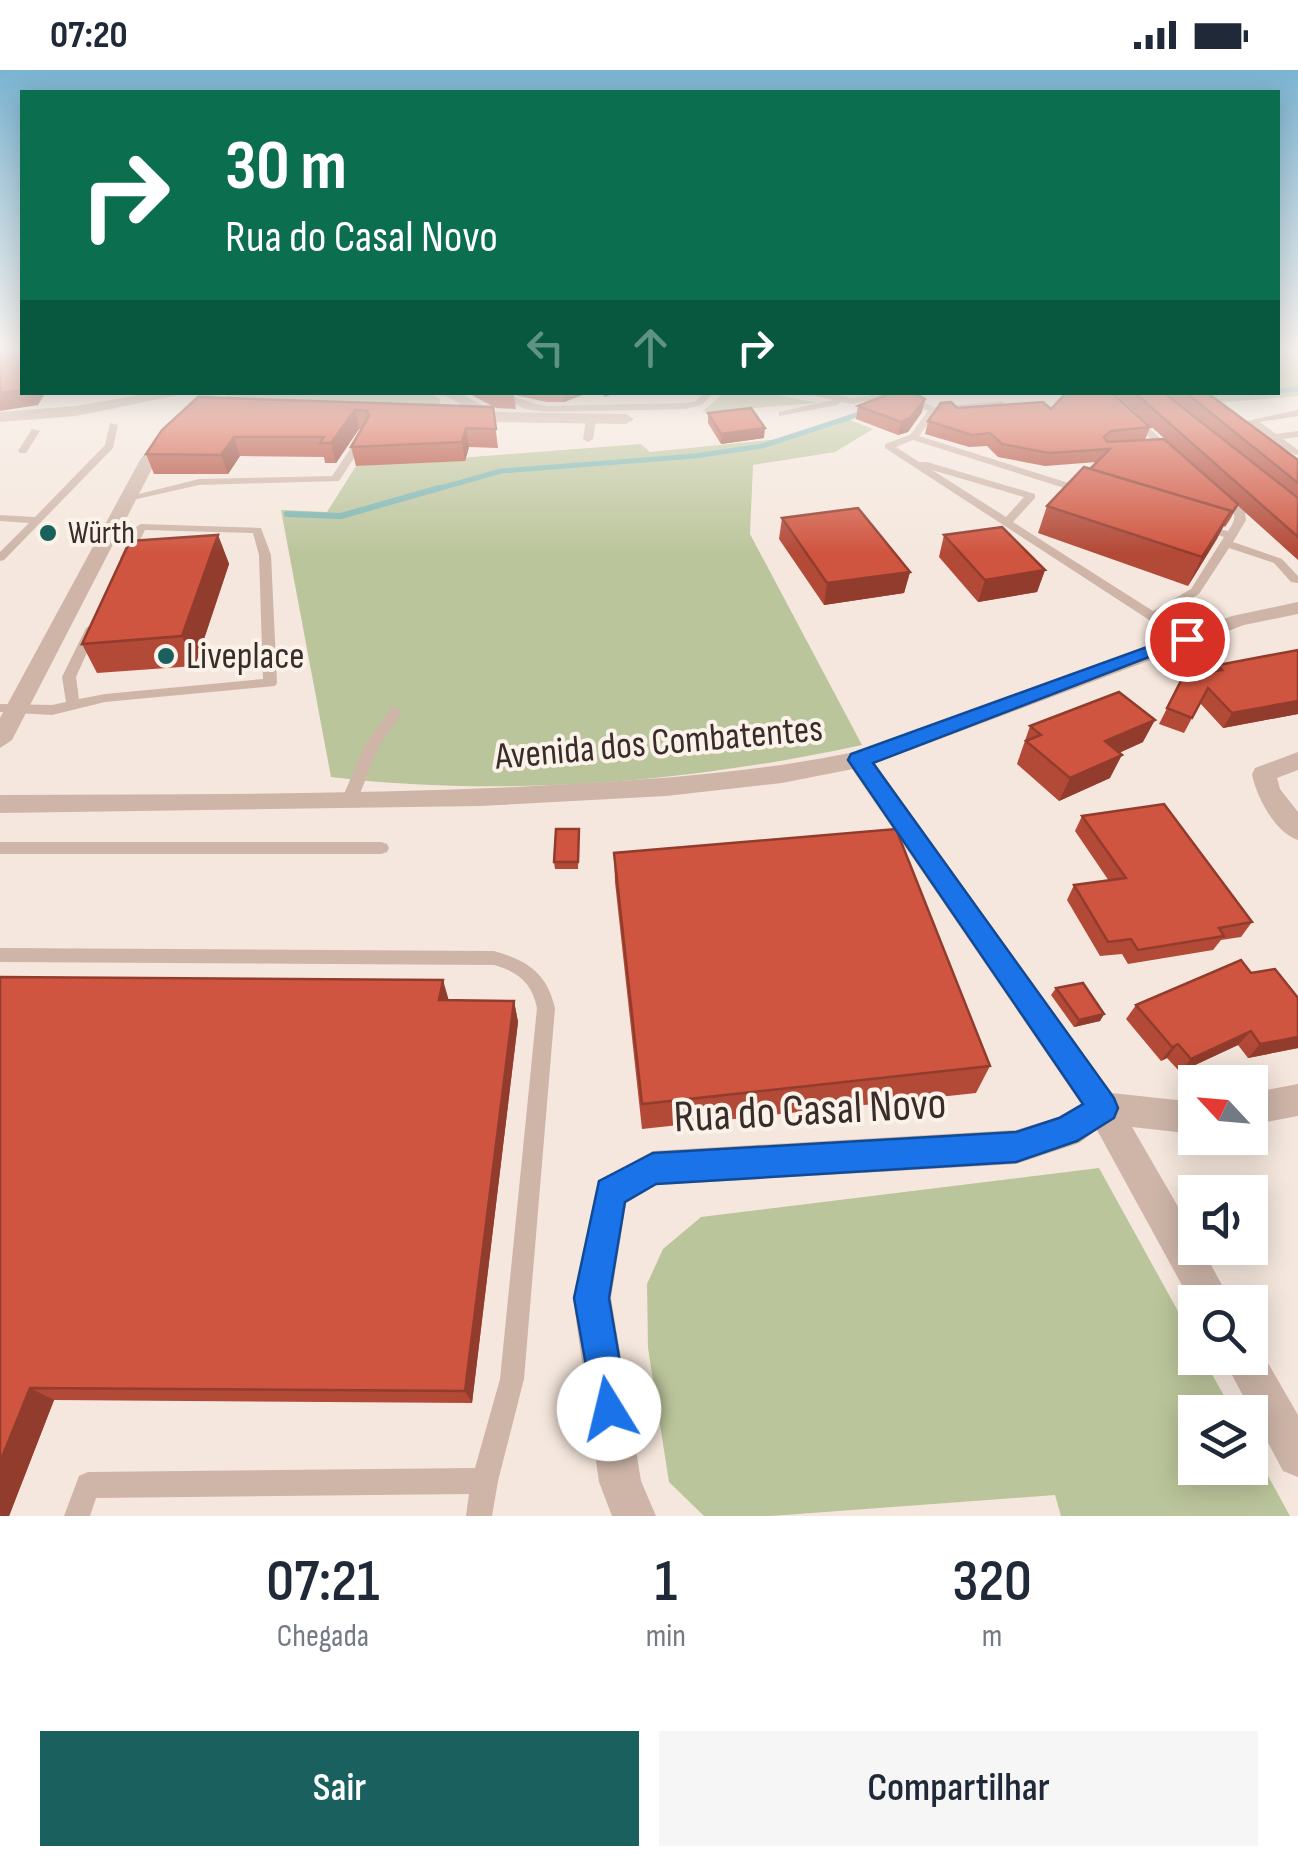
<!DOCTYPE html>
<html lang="pt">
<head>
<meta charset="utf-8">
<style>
  :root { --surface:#fff; --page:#f6f6f7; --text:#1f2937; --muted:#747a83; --accent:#1a605e }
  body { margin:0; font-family:"Sofia Sans Condensed",sans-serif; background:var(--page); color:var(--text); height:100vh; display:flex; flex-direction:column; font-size:38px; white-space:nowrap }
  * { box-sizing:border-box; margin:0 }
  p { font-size:32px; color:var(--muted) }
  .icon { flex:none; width:55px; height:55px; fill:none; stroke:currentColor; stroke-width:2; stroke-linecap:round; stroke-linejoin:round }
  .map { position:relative; height:1446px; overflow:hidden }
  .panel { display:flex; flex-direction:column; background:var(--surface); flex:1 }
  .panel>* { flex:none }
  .top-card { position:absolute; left:20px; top:20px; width:1260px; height:305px; border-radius:0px; box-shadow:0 5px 25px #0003; background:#0b6e4f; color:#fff; overflow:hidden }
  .needle { width:65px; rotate:296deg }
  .controls { position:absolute; left:1178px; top:995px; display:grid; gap:20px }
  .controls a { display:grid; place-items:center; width:90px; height:90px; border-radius:0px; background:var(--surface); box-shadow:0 5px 25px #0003; font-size:50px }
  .pin { position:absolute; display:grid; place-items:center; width:85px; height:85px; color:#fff; margin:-42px; border:5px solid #fff; border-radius:50%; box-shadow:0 2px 10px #0007 }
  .me { position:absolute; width:110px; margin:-55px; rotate:351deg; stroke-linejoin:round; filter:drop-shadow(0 0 8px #0008) }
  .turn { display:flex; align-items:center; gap:35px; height:210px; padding:0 40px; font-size:45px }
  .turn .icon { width:130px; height:130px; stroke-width:2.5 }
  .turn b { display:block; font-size:70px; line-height:85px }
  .lanes { display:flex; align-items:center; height:95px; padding:0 40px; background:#0003; justify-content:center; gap:50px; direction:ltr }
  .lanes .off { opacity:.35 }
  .eta { display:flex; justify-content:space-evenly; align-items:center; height:170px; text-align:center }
  .eta b { font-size:60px; font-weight:600; line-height:70px }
  .button { display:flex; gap:20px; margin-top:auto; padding:20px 40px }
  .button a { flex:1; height:115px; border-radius:0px; background:var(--accent); color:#fff; font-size:40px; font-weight:600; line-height:115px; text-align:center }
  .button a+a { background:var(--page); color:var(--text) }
  .status { display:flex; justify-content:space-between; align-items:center; height:70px; padding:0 50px; background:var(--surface); direction:ltr }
  .status svg { height:28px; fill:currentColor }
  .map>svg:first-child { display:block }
  .green { fill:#bbc59b }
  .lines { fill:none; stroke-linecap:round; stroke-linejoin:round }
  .stream-far1 { stroke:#79b4b1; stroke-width:5 }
  .stream { stroke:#79b4b1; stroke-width:6 }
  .service { fill:#ceb5a8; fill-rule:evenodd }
  .minor { fill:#ceb5a8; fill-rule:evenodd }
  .tertiary { fill:#ceb5a8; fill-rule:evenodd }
  .wall { fill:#b34937 }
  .shaded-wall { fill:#923c2d }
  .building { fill:#d05540; stroke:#923c2d; stroke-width:2.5 }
  .route { fill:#1a73e8; stroke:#114b97; stroke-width:2.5 }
  .poi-dot { fill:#1a605e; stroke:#fbf2ea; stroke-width:4 }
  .labels { text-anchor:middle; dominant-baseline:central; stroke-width:8; stroke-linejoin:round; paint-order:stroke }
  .far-poi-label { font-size:32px; fill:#3a2c29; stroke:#fbf2ea; text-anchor:start }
  .poi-label { font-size:38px; fill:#3a2c29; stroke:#fbf2ea; text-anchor:start }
  .street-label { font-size:38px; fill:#3a2c29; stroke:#fbf2ea }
  .near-street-label { font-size:45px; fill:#3a2c29; stroke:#fbf2ea }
</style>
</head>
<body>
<div class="status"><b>07:20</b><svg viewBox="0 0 49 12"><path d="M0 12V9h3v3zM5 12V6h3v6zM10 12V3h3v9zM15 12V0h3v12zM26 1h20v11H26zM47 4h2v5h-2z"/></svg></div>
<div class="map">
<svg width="1298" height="1446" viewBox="0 0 1298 1446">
  <rect width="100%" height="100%" fill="#f5e7dd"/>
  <!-- green -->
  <g class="green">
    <polygon points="1278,281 1298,281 1298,326 1216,333 1180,322 1278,322"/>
    <polygon points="429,322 440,329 438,352 199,344 230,323"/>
    <polygon points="724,323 767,323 818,333 702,342"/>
    <path d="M 844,348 L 873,359 L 835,382 L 753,395 L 750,464 L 862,675 C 691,712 505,728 331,707 L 281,440 L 327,442 L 356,396 L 641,374 L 650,382 L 780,369 Z"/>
    <polygon points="1099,1098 1195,1272 1195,1288 1203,1288 1233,1342 1195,1342 1195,1398 1250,1398 1250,1373 1290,1446 1061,1446 1055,1425 771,1446 704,1446 669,1412 648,1278 647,1214 663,1179 701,1147"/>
  </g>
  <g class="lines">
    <!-- stream-far1 -->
    <g class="stream-far1">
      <polyline points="1278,321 1298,319"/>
      <polyline points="1222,322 1246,322"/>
      <polyline points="914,326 925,322"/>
      <polyline points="430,421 501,401 695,386 762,376 866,342"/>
    </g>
    <!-- stream -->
    <polyline class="stream" points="287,444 341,446 439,418"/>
    <!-- service -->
    <g class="service">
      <path d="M 491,322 C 511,322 526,334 547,336 L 686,333 L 696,331 L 704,322 L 714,322 L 702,335 L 686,339 L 547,342 L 525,339 Z"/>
      <polygon points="800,322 821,322 853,328 893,322 898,325 853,334 841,332 837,335 779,346 779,342 833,330"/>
      <polygon points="1098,322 1108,322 1175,381 1175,385 1169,385"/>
      <path d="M 904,325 L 910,325 L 934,337 L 1003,331 L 1003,335 L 1000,336 L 936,342 L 919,366 L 1088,419 L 1088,423 L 1080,423 L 913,370 L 896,377 L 919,392 L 927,392 L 1035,424 L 1035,428 L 1013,452 L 1153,541 L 1191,519 L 1224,467 L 1198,459 L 1198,455 L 1228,461 C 1241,442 1232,442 1219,427 L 1224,424 L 1245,442 L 1246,450 L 1233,472 L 1282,489 L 1298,506 L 1298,513 L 1291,512 L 1274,493 L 1229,478 L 1199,524 L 1161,547 L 1193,569 L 1191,572 L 1183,572 L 885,378 L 885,374 L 910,365 L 928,341 L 904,329 ZM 932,400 L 1024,427 L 1006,447 Z"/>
      <polygon points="1298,340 1298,346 1260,352 1276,364 1298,361 1298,367 1283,369 1298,380 1298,384 1295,385 1268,369 1247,351"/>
      <polygon points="591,346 596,349 593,369 588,372 583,369 586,349"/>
      <polygon points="110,353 118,355 113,378 4,490 0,491 0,482 29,453 0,451 0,445 35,447 105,375"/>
      <polygon points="32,359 40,361 26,383 20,383 18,381"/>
      <polygon points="364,362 369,365 339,411 199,415 128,431 123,428 199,409 332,406 361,363"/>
      <polygon points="141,454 261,458 271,485 277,613 275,616 105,632 52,645 0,642 0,634 52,635 66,632 62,607 86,558 92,554 98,558 76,607 79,629 105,624 263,609 259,485 253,463 145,460 130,490 122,490 120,488 136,457"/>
      <polygon points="395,637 402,642 378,678 357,731 349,736 344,735 341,731 364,677 390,639"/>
      <polygon points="0,772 381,772 387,774 389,778 387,782 381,784 0,784"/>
      <path d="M 0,878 L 494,881 C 527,890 547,903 555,938 L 524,1309 L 498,1411 L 492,1446 L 466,1446 L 469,1424 L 96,1428 L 90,1446 L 64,1446 L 79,1406 L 88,1402 L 475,1398 L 500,1309 L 537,938 C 532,913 518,902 494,895 L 0,892 Z"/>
    </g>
    <!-- minor -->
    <g class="minor">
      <polygon points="158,322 194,322 76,346 0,352 0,342 76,336"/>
      <polygon points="203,322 219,322 181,359 156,391 12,670 0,678 0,648 140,390 169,353"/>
      <polygon points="439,322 458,322 494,342 626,344 634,349 626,354 491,352"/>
      <polygon points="859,682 868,684 1112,1023 1195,1032 1195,1064 1132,1057 1195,1166 1195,1178 1202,1178 1231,1232 1195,1232 1195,1239 1097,1060 1079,1073 1016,1094 657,1115 626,1133 611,1228 641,1411 656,1446 612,1446 599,1412 573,1228 598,1111 653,1081 1016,1060 1059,1047 1081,1034 850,696 847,690 850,684"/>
      <path d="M 1298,682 L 1298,700 L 1277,708 L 1280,719 L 1298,742 L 1298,770 C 1275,763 1256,726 1252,704 L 1255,698 Z"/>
      <polygon points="1298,1014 1298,1046 1250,1055 1250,1023"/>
      <polygon points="1250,1271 1257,1274 1298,1345 1298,1407 1283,1401 1223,1288 1250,1288"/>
    </g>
    <!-- tertiary -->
    <path class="tertiary" d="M 1298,532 L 1298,544 L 1244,555 L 868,696 L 782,713 L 666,726 L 480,736 L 0,743 L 0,725 C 172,724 344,725 516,717 C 630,711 743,705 855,682 L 1232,546 Z"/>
  </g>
  <!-- wall -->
  <g class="wall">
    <polygon points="466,322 590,322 564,332 547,332 514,325 516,339 496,338"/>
    <polygon points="1113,322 1206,322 1298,390 1298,490 1237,435 1231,448 1225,457 1224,456 1188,516 1038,463 1047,436 1097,392 1045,396 998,387 987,376 969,377 925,364 928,351 957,338 1051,339 1150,357 1145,370 1199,400"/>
    <polygon points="198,327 493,337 498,378 469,377 465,391 356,396 351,377 362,359 359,359 336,393 325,393 324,387 240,386 228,404 154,404 146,384"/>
    <polygon points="858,336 922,342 908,362 898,365 856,349"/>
    <polygon points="708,343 764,368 721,374 708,353"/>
    <polygon points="782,448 910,502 904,523 824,535 779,469"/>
    <polygon points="218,465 229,494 195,596 97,603 82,574"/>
    <polygon points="944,465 1045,500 1037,522 978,532 939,487"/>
    <polygon points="1298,580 1298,644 1223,658 1200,633 1184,663 1159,654 1184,605 1214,601 1218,595"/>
    <polygon points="1030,656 1143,672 1119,683 1110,708 1059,731 1017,694"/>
    <polygon points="1082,746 1252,852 1241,867 1221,870 1213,880 1128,894 1122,884 1100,886 1067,830 1074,815 1109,811 1075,761"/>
    <polygon points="579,759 578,799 555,799 554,792"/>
    <polygon points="614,783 990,996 976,1023 642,1059 615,812"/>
    <polygon points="1251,903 1298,928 1298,978 1248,988 1238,975 1180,1002 1167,988 1161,991 1126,949 1136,935"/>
    <polygon points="0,907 448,930 514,931 518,952 472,1333 54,1330 9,1446"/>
    <polygon points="1056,918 1104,944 1100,951 1074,957 1051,925"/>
  </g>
  <!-- shaded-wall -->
  <g class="shaded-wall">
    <polygon points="22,320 22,322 46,322 38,335 0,341 0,323"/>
    <polygon points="564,322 590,322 564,332"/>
    <polygon points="604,322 620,322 604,327"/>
    <polygon points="925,329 922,342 908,362 898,365 901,352"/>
    <polygon points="355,340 359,359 336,393 331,373"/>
    <polygon points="466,358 469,377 465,391 462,372"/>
    <polygon points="765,358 764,368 721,374 721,364"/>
    <polygon points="234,367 240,386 228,404 221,385"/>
    <polygon points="1231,441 1217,469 1188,516 1202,487"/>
    <polygon points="218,465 229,494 195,596 182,566"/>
    <polygon points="1045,500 1037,522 978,532 985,510"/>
    <polygon points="910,502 904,523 824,535 827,513"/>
    <polygon points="1298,631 1298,644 1223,658 1232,643"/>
    <polygon points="1155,650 1143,672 1094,694 1105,671"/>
    <polygon points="1122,685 1110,708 1059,731 1070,708"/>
    <polygon points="443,910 449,931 439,930"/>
    <polygon points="514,931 518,952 472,1333 465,1321"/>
    <polygon points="1104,944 1100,951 1074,957 1079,950"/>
    <polygon points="1251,961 1238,975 1180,1002 1191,989"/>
    <polygon points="1298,967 1298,978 1248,988 1260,974"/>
    <polygon points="1178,974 1167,988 1161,991 1172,977"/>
    <polygon points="30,1318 54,1330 9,1446 0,1446 0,1392"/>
  </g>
  <!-- building -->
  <g class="building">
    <polygon points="0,281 22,281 22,320 0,323"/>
    <polygon points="894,322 910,322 925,329 910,348 901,352 858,336"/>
    <polygon points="1067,322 1111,322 1150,357 1111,361 1104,367 1107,372 1164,369 1238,434 1232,443 1230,443 1231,441 1090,399 1110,379 1049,383 1002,374 990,363 972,365 928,351 941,333 951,332 957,338 1043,332 1051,339"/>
    <polygon points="1134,322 1163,322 1298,428 1298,467"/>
    <polygon points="1185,322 1206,322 1298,390 1298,413"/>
    <polygon points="198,327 493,337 496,359 466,358 462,372 351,377 369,346 367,341 355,340 331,373 320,373 324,367 234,367 221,385 146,384 162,360"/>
    <polygon points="751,338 765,358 721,364 708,343"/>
    <polygon points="1084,397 1231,441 1202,487 1047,436"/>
    <polygon points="858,438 910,502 827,513 782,448"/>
    <polygon points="1002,457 1045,500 985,510 944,465"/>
    <polygon points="218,465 182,566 82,574 130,471"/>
    <polygon points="1298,580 1298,631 1232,643 1208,618 1192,648 1167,638 1184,605 1222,600 1218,595"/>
    <polygon points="1119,622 1155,650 1105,671 1122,685 1070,708 1026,671 1041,665 1030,656"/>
    <polygon points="1164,734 1252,852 1219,858 1224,866 1138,880 1131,869 1108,872 1074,815 1126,808 1082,746"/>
    <polygon points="556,759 579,759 578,792 554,792"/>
    <polygon points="896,759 990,996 642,1034 614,783"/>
    <polygon points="1241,890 1251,903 1275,899 1298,928 1298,967 1260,974 1251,961 1191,989 1178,974 1172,977 1136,935"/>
    <polygon points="0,907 443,910 439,930 514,931 465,1321 30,1318 0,1392"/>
    <polygon points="1083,913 1104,944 1079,950 1056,918"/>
  </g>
  <!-- sky -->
  <linearGradient id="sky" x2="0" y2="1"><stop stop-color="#7bb4d2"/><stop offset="0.58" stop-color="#faf4f0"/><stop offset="1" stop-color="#faf4f0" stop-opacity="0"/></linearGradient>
  <rect width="1298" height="483" fill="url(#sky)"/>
  <!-- route -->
  <polygon class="route" points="1180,565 1196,569 873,693 1114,1028 1118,1038 1114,1048 1077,1071 1016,1092 656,1114 625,1132 609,1228 628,1339 622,1352 609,1357 596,1352 574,1228 599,1111 653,1083 1016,1062 1059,1048 1083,1034 848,690 851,684"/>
  <!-- markers -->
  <g class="poi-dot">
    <circle cx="48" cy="463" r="10"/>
    <circle cx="166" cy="586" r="10"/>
  </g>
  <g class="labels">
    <!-- far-poi labels -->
    <g class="far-poi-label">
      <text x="68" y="463">Würth</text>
    </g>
    <!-- poi labels -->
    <g class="poi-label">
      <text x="186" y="586">Liveplace</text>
    </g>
    <!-- street labels -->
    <g class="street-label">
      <text transform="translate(659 673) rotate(-5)">Avenida dos Combatentes</text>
    </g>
    <!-- near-street labels -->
    <g class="near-street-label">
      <text transform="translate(810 1041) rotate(-3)">Rua do Casal Novo</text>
    </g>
  </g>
</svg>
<div class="controls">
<a><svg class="needle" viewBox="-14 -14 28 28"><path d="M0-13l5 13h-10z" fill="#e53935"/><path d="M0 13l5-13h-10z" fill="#747a83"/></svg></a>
<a><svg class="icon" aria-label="sound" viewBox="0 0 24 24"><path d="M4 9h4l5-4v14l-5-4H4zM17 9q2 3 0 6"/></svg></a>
<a><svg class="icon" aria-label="search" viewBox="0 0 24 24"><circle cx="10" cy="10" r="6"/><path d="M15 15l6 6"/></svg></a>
<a><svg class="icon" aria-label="layers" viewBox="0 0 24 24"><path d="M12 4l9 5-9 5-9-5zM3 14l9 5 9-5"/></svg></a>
</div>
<div class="pin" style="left:1187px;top:569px;background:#d93025"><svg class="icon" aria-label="arrive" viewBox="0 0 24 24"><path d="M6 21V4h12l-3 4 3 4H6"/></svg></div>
<svg class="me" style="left:609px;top:1339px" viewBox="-20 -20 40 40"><circle r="19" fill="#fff"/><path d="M0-13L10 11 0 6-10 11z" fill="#1a73e8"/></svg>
<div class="top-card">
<div class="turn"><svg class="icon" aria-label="right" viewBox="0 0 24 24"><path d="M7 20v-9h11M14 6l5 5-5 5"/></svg><div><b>30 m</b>Rua do Casal Novo</div></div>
<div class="lanes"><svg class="icon off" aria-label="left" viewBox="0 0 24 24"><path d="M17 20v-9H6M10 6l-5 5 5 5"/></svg><svg class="icon off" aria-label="ahead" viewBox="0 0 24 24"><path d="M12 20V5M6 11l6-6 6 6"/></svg><svg class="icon" aria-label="right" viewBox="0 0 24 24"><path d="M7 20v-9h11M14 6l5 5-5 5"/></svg></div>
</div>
</div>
<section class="panel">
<div class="eta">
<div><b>07:21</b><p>Chegada</p></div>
<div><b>1</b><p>min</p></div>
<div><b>320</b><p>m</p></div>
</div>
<div class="button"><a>Sair</a><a>Compartilhar</a></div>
</section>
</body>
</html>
